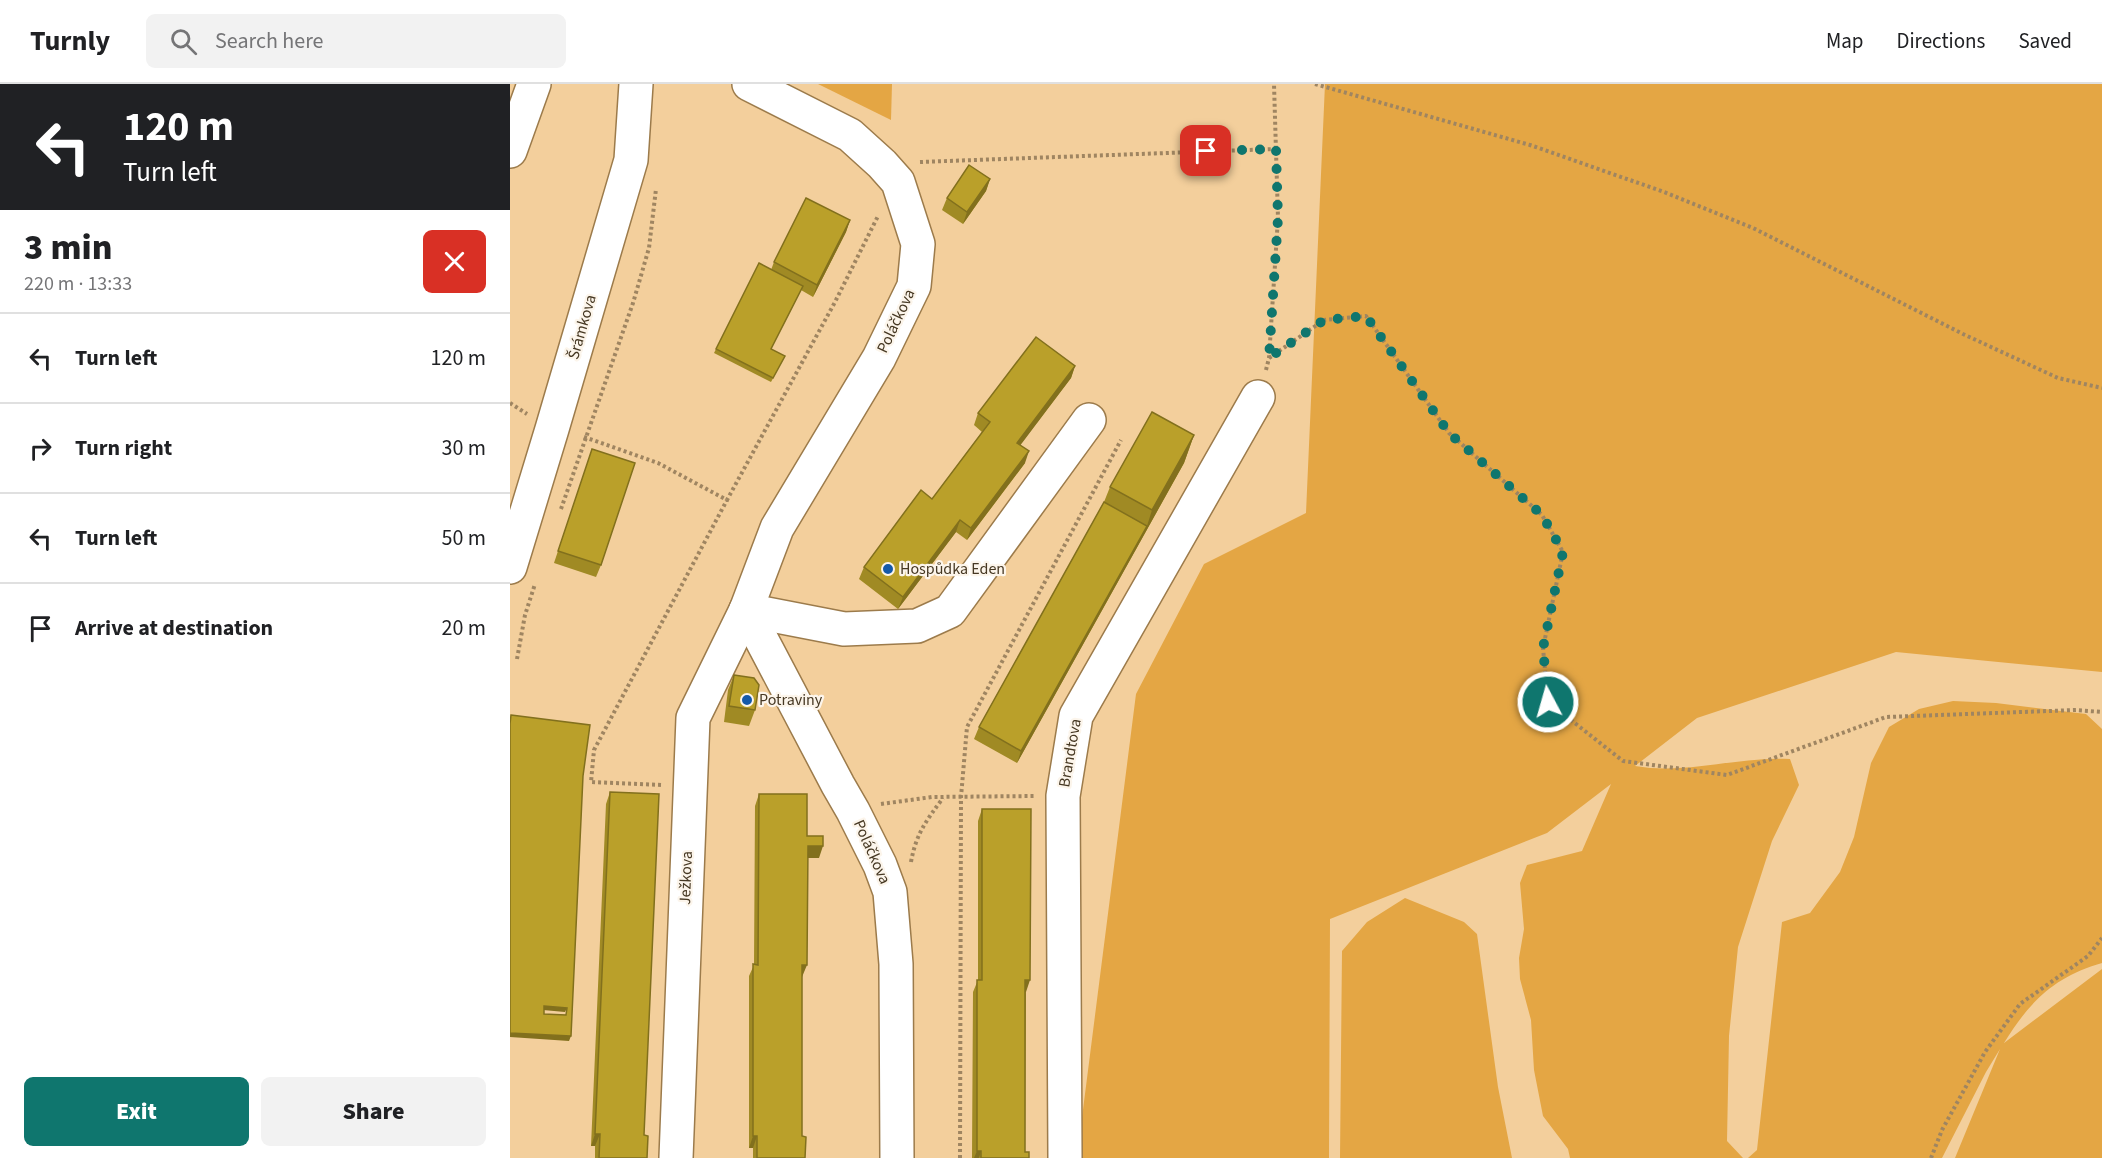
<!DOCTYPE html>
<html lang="en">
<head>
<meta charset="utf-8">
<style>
  :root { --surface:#fff; --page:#f2f2f2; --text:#202124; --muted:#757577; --line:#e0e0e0; --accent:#0f766e }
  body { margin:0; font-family:"Source Sans 3",sans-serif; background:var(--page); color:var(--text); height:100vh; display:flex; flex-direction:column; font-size:22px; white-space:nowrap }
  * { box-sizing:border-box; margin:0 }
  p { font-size:20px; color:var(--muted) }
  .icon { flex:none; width:33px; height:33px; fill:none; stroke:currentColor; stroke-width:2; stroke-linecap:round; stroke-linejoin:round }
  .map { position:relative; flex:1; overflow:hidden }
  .panel { display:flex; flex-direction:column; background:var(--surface); width:510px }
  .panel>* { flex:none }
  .top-card { background:#202124; color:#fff; overflow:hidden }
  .pin { position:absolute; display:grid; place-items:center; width:51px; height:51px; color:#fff; margin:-26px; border-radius:12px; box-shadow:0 3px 9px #0006 }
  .me { position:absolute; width:66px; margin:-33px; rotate:354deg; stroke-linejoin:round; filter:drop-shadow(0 0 4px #0008) }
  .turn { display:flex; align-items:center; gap:21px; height:126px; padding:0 24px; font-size:27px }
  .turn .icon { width:78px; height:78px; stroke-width:2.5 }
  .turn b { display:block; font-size:42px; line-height:51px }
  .round { display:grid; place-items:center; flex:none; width:63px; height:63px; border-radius:9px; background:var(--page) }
  .summary { display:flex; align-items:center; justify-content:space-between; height:102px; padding:0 24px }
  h1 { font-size:36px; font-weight:800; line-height:45px }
  .button { display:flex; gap:12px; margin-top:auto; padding:12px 24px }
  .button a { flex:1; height:69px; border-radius:9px; background:var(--accent); color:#fff; font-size:24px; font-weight:800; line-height:69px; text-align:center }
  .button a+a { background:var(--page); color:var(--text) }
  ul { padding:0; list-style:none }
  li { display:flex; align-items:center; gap:18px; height:90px; padding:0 24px; border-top:2px solid var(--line) }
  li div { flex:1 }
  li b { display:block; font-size:22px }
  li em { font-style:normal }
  header { display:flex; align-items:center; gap:36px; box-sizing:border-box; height:84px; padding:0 30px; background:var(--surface); border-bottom:2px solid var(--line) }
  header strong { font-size:28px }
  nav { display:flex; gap:33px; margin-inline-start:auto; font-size:21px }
  .search { width:420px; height:54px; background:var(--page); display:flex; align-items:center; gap:15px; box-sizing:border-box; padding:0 21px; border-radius:9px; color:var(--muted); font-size:22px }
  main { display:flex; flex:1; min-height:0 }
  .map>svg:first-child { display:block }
  .green { fill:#e4a644 }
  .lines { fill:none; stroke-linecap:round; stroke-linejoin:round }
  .minor-casing { stroke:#9c7b4b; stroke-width:36 }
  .path { stroke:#9f8561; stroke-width:4; stroke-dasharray:3 3; stroke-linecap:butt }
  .minor { stroke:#fff; stroke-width:33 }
  .wall { fill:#a08a24 }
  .shaded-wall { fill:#82701d }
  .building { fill:#baa02a; stroke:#82701d; stroke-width:1.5; fill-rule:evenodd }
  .route { stroke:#0f766e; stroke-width:10; stroke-dasharray:0 18 }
  .poi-dot { fill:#1459a9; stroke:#fcf5eb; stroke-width:2 }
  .labels { text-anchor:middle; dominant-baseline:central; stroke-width:4.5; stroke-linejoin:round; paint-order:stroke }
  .street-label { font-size:16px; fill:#463823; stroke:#fcf5eb }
  .poi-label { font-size:16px; fill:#463823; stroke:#fcf5eb; text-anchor:start }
</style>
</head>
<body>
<header>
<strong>Turnly</strong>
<div class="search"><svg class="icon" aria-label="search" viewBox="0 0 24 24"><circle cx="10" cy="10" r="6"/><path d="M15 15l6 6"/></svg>Search here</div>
<nav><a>Map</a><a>Directions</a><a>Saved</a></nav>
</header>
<main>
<section class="panel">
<div class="top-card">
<div class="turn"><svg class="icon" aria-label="left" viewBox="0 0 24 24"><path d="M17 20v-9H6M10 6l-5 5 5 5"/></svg><div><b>120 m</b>Turn left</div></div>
</div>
<div class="summary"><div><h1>3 min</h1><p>220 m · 13:33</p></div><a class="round" style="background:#d93025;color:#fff"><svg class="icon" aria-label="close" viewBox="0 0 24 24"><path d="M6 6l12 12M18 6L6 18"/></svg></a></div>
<ul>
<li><svg class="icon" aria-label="left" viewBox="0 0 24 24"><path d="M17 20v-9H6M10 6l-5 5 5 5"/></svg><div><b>Turn left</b></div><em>120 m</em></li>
<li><svg class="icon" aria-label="right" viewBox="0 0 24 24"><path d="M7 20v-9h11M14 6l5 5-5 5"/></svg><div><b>Turn right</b></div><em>30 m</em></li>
<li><svg class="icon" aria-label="left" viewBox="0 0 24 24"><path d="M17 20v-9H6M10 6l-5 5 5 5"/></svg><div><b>Turn left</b></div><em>50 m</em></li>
<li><svg class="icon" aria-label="arrive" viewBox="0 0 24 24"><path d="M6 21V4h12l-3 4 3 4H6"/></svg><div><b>Arrive at destination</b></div><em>20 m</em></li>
</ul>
<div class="button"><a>Exit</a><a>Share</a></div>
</section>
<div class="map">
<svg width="1592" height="1074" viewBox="0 0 1592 1074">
  <rect width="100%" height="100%" fill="#f3cf9c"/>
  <!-- green -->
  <g class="green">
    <polygon points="308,0 382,0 381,36"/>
    <path d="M 815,0 L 1592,0 L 1592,588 L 1386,568 L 1187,634 L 1125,682 C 1177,691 1228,672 1280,675 L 1289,701 L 1262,757 L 1228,863 L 1219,952 L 1217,1057 L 1233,1074 L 1060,1074 L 1058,1065 L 1033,1032 L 1024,986 L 1021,936 L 1010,895 L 1009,874 L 1014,845 L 1010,799 L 1017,781 L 1072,767 L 1101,700 L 1037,749 L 820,835 L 819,1074 L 570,1074 L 569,1057 L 626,610 L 694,480 L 796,429 Z"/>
    <path d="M 1443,617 L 1486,619 L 1576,630 L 1592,645 L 1592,879 C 1544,893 1520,917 1494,959 L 1592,885 L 1592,1074 L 1445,1074 L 1490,965 L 1476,988 L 1432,1074 L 1238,1074 L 1247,1066 L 1272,838 L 1300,829 L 1330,788 L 1344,753 L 1361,679 L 1379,643 L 1409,625 Z"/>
    <polygon points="895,814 954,838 967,850 988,1003 1002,1074 830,1074 832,867 857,838"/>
  </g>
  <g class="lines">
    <!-- minor casing -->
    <g class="minor-casing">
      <g id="minor">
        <polyline points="0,67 24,0"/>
        <polyline points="0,483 42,345 121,76 126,0"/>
        <polyline points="236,526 328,701 343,727 370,781 380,808 386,880 387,1074"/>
        <polyline points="236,526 334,545 407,542 440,527 579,336"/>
        <polyline points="166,1074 183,634 236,526 267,444 369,274 404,202 408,160 388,98 372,80 340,51 239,0"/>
        <polyline points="555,1074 553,712 566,632 748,313"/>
      </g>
    </g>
    <!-- path -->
    <g class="path">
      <polyline points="805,0 1020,61 1154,108 1243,144 1453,250 1548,294 1592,304"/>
      <polyline points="410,78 766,65"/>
      <polyline points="759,274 814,236 856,232 939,349 1032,431 1053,468 1033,564 1038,618 1113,677 1217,691 1376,633 1566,626 1592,628"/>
      <polyline points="756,286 759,274 768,134 764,0"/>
      <polyline points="0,319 17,330"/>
      <polyline points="74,353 148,379 217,416 325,218 368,132"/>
      <polyline points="51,425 123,219 139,164 146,105"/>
      <polyline points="7,575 15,531 25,500"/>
      <polyline points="151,701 81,698 84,666 217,416"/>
      <polyline points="371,720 422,713 525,712"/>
      <path d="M 401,778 C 406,750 416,737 433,714"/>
      <polyline points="450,1074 451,713 457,643 611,356"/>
      <polyline points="1421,1074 1432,1046 1475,968 1510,920 1578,872 1592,854"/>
    </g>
    <!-- minor -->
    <use href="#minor" class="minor"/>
  </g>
  <!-- wall -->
  <g class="wall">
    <polygon points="480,95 476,107 453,140 432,126 437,114"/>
    <polygon points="340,136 336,148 303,213 291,206 261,265 275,272 261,298 204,269 206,265 261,186 264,178"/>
    <polygon points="565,282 561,294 510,361 515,379 457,456 446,448 388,525 349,495 354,483 422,415 472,348 464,341 468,329"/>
    <polygon points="684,351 674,379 507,679 464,655 469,643 594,418 600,403"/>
    <polygon points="82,365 91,481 86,493 44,479"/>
    <polygon points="224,591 245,626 239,642 214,638 218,606"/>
    <polygon points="100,708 134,1051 137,1074 85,1074 85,1062 81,1062 96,720"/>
    <polygon points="249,710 309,774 297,774 292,893 292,1052 295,1074 243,1074 243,1064 239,1064 239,892 244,881 245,722"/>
    <polygon points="472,725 516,908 515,1068 519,1074 462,1074 463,908 468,896 468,737"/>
  </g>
  <!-- shaded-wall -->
  <g class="shaded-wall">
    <polygon points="480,95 476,107 453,140 457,128"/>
    <polygon points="340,136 336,148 303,213 307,201"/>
    <polygon points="565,282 561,294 503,371 507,359"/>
    <polygon points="684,351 674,379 507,679 511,667 637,442 642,426"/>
    <polygon points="519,367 515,379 457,456 461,444"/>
    <polygon points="450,436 446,448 388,525 393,513"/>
    <polygon points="298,762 313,762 309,774 293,774"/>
    <polygon points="292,881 297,881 292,893 288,893"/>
    <polygon points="515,896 520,896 516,908 511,908"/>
    <polygon points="34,922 57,924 55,928 33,926"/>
    <polygon points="0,949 61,952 59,957 0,953"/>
    <polygon points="85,1050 90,1050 85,1062 81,1062"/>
    <polygon points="243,1052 247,1052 243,1064 239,1064"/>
    <polygon points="467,1067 471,1067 469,1074 464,1074"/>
  </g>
  <!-- building -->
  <g class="building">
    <polygon points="459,81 480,95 457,128 437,114"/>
    <polygon points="296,114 340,136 307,201 264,178"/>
    <polygon points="249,179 293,202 261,265 275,272 263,294 206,265"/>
    <polygon points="526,253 565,282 507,359 519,367 461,444 450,436 393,513 354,483 411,406 422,415 480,338 468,329"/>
    <polygon points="642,328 684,351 642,426 600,403"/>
    <polygon points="82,365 125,379 91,481 48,467"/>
    <polygon points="594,418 637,442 511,667 469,643"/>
    <polygon points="224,591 244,594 249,601 245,626 219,622"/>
    <path d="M 1,631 L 80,641 L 73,692 L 61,952 L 0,949 L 0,640 ZM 34,922 L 57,924 L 56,931 L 34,930 Z"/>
    <polygon points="100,708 149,710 134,1051 138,1052 137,1074 89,1074 90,1050 85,1050"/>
    <polygon points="249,710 297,710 297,752 313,752 313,762 298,762 297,881 292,881 292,1052 296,1053 295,1074 247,1074 247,1052 243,1052 243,880 248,881"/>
    <polygon points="472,725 521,725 520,896 515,896 515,1068 519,1068 519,1074 471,1074 471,1067 467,1067 467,896 472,896"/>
  </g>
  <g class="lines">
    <!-- route -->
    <polyline class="route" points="696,67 766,65 768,134 759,274 814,236 856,232 939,349 1032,431 1053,468 1033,564 1038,618"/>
  </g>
  <!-- markers -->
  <g class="poi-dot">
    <circle cx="378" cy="485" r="6"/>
    <circle cx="237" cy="616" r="6"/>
  </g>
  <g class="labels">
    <!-- street labels -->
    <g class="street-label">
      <text transform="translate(386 237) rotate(-65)">Poláčkova</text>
      <text transform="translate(72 243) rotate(-74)">Šrámkova</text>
      <text transform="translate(560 669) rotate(-80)">Brandtova</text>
      <text transform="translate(362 768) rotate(66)">Poláčkova</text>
      <text transform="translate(176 794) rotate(-88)">Ježkova</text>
    </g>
    <!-- poi labels -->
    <g class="poi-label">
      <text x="390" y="485">Hospůdka Eden</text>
      <text x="249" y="616">Potraviny</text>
    </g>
  </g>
</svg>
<div class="pin" style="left:696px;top:67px;background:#d93025"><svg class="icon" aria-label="arrive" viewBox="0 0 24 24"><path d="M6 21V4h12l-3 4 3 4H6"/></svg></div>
<svg class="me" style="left:1038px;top:618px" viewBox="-20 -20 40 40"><circle r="17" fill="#0f766e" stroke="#fff" stroke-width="3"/><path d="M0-11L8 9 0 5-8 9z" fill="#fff"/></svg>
</div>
</main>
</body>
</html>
